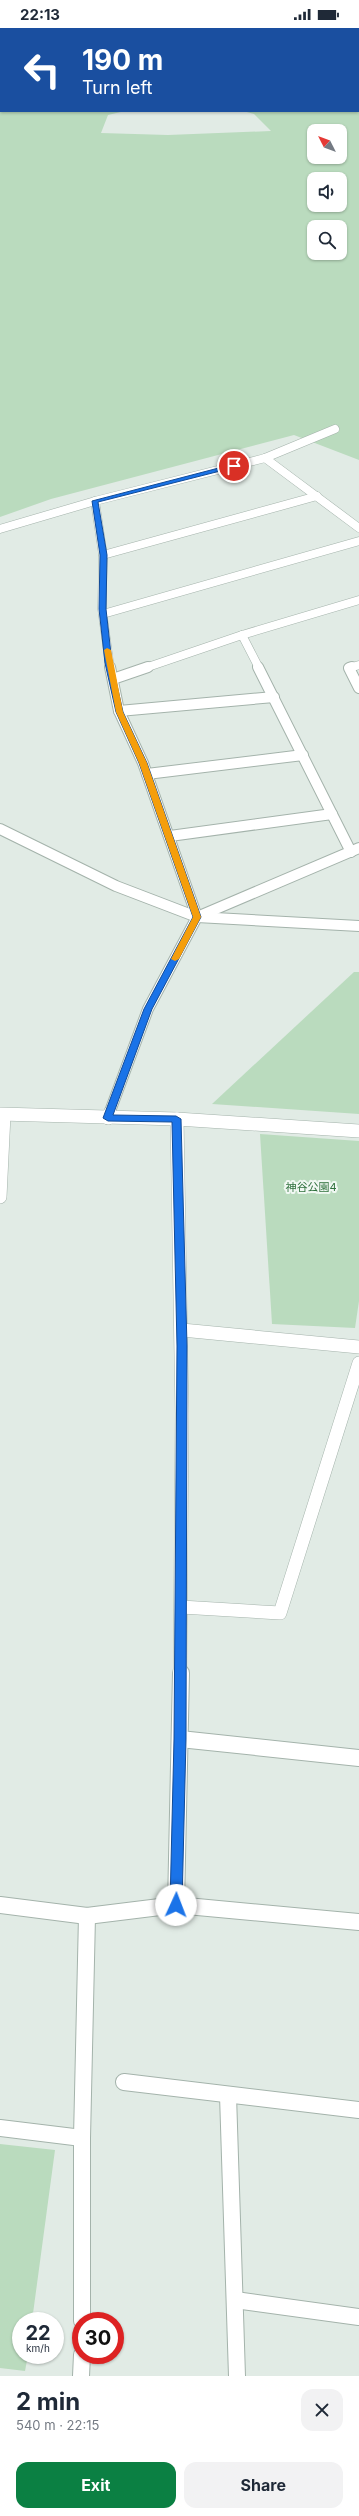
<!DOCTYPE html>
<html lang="en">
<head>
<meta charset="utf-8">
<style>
  :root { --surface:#fff; --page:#f2f2f3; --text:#1f2937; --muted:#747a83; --accent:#0b8043 }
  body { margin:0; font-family:Inter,"Noto Sans JP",sans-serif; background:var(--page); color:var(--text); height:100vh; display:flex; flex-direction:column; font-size:15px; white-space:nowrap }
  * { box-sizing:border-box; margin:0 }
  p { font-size:13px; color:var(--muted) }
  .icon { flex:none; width:22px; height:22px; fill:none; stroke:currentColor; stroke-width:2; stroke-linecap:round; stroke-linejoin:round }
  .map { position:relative; height:2348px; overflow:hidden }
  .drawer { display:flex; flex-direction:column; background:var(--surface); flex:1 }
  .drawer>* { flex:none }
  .banner { position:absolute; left:0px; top:0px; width:359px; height:84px; box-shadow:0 1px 3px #0004; background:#1a4fa0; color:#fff; overflow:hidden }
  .needle { width:26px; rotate:312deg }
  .tools { position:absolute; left:307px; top:96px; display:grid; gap:8px }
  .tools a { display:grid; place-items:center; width:40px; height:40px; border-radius:8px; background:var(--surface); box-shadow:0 1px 3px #0004; font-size:20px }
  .speed { position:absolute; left:12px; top:2284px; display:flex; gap:8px; font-size:20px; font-weight:700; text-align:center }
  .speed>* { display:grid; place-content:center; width:52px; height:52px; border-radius:50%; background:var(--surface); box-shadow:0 1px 3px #0004; line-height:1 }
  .speed small { font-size:10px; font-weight:400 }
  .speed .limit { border:6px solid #d22; background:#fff; color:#111 }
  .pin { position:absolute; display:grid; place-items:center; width:34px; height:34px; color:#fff; margin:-17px; border:2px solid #fff; border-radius:50%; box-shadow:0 1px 4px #0007 }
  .me { position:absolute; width:44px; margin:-22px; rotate:2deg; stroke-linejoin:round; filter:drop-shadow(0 0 3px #0008) }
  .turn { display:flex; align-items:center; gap:14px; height:84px; padding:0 16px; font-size:18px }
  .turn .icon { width:52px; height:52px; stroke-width:2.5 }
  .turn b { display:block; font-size:28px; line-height:34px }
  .round { display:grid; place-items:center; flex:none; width:42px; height:42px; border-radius:12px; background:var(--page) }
  .head { display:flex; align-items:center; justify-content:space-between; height:68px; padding:0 16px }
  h1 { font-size:24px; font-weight:700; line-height:30px }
  .action { display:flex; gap:8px; margin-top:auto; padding:8px 16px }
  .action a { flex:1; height:46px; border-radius:12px; background:var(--accent); color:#fff; font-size:16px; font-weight:700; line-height:46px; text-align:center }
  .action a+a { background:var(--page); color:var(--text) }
  .status { display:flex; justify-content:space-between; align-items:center; height:28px; padding:0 20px; background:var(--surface); direction:ltr }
  .status svg { height:11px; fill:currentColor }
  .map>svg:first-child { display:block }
  .green { fill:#badbbe; fill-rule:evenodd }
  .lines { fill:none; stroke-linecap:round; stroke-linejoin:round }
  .minor-far3-casing { stroke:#a4b3ab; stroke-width:9 }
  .minor-far2-casing { stroke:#a4b3ab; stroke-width:12 }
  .minor-far1-casing { stroke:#a4b3ab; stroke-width:14 }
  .minor-casing { stroke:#a4b3ab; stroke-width:18 }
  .minor-far3 { stroke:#fff; stroke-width:8 }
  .minor-far2 { stroke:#fff; stroke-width:10 }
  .minor-far1 { stroke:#fff; stroke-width:13 }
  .minor { stroke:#fff; stroke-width:16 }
  .route { fill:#1a73e8; stroke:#114b97 }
  .slow { fill:#f59e0b }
  .labels { text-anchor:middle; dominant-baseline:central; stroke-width:4; stroke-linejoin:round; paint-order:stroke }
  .park-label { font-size:11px; fill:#2e703c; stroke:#f1f8f3 }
</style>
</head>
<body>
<div class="status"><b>22:13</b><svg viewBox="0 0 49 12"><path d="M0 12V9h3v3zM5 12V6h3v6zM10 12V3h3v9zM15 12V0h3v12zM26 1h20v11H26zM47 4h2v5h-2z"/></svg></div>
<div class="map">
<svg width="359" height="2348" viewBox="0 0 359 2348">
  <rect width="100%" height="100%" fill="#e1ebe5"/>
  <!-- green -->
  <g class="green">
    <path d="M 0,0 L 197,1 L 1,1 L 1,83 L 125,83 L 108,87 L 101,105 L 168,107 L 271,103 L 254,86 L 243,83 L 358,83 L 358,1 L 246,1 L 359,0 L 359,432 L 294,407 L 51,471 L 0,489 ZM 314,103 L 340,103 L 340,129 L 314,129 ZM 314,151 L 340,151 L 340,177 L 314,177 ZM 314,199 L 340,199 L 340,225 L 314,225 Z"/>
    <polygon points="354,944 359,944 359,1086 212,1076"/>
    <polygon points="260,1106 359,1113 359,1273 355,1300 272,1296"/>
    <polygon points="0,2116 55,2122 32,2293 21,2293 21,2327 28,2327 25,2343 0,2340"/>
  </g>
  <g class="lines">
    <!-- minor-far3 casing -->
    <g class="minor-far3-casing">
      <g id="minor-far3">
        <polyline points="265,430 359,500"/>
        <polyline points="95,473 103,527 102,581 110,640"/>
        <polyline points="0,501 95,473 265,430 335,401"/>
        <polyline points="103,527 317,468"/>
        <polyline points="103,586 359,513"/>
        <polyline points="242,607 259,640"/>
        <polyline points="145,640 242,607 359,572"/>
        <polyline points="349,640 359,637"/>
      </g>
    </g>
    <!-- minor-far2 casing -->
    <g class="minor-far2-casing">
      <g id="minor-far2">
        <polyline points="110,639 119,683 143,735 197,889"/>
        <polyline points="258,639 351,824"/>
        <polyline points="352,639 349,640 359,660"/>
        <polyline points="113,651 148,639"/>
        <polyline points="119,683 274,669"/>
        <polyline points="147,746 303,727"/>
        <polyline points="0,801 116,858 197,889 359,898"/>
        <polyline points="170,808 332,786"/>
        <polyline points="0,1086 13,1086"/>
        <polyline points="109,1086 148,981 197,889 359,820"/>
      </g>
    </g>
    <!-- minor-far1 casing -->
    <g class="minor-far1-casing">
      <g id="minor-far1">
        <polyline points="0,1086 177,1091 359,1103"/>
        <polyline points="108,1090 110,1085"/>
        <polyline points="177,1091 182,1386 180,1646"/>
        <polyline points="0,1169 4,1087"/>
        <polyline points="182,1302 359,1319"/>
        <polyline points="181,1579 280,1585 359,1335"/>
      </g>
    </g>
    <!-- minor casing -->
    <g class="minor-casing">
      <g id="minor">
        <polyline points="180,1711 359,1730"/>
        <polyline points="0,1877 87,1888 176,1877 359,1894"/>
        <polyline points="176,1877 181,1645"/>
        <polyline points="124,2054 359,2082"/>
        <polyline points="228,2067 237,2348"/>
        <polyline points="0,2100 82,2110"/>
        <polyline points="235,2272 359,2289"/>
        <polyline points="82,2293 82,2110 87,1888"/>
        <polyline points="81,2348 82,2327"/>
      </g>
    </g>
    <!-- minor-far3 -->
    <use href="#minor-far3" class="minor-far3"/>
    <!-- minor-far2 -->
    <use href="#minor-far2" class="minor-far2"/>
    <!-- minor-far1 -->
    <use href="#minor-far1" class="minor-far1"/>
    <!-- minor -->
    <use href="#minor" class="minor"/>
  </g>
  <!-- route -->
  <polygon class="route" points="234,436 236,439 98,474 107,527 106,581 112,635 123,684 147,735 201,889 152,981 113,1087 176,1088 181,1091 187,1318 186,1711 182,1877 176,1882 170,1877 174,1711 177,1318 172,1094 108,1093 103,1090 144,981 193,889 139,735 116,684 105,635 99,581 100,527 92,473"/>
  <!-- slow -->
  <polygon class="slow" points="107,620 111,622 123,684 147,735 201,889 179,931 175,933 171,931 193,889 139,735 116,684 104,622"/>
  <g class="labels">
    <!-- park labels -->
    <g class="park-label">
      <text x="311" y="1159">神谷公園4</text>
    </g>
  </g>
</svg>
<div class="tools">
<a><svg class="needle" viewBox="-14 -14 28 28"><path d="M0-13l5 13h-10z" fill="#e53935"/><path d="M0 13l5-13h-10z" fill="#747a83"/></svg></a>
<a><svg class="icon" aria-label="sound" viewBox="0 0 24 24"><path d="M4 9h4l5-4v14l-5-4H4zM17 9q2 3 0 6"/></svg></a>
<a><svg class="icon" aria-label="search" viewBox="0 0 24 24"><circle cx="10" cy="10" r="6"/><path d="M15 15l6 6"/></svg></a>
</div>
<div class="speed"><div>22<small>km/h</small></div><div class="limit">30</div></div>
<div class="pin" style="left:234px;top:438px;background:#d93025"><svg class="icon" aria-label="arrive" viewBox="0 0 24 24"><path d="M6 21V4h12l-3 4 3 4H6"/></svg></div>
<svg class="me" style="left:176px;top:1877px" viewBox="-20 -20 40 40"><circle r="19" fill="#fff"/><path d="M0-13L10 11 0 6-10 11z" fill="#1a73e8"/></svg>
<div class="banner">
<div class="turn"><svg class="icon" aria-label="left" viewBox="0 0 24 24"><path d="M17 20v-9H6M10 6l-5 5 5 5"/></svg><div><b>190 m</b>Turn left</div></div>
</div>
</div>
<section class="drawer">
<div class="head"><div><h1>2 min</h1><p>540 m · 22:15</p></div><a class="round"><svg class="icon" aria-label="close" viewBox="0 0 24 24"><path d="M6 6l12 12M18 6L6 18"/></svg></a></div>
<div class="action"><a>Exit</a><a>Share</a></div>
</section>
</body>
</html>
